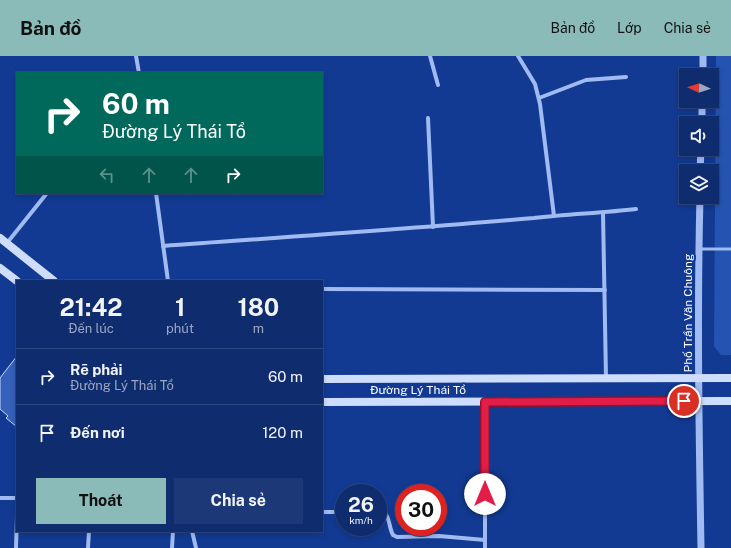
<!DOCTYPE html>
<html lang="vi">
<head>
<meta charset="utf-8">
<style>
  :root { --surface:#0e2c6e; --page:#1c3876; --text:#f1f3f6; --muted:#9ba7c2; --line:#2e4881; --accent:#8bbbb9 }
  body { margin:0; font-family:"Public Sans",sans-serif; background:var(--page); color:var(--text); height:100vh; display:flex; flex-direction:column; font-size:15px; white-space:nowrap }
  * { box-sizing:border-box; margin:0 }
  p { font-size:13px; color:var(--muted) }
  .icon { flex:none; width:22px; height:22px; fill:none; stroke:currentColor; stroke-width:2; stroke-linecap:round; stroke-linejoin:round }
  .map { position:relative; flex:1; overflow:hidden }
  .panel { position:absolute; left:16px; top:224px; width:307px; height:252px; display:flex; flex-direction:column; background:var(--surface); border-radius:0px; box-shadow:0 2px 6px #0003,0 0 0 1px var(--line) }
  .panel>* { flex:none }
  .banner { position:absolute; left:16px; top:16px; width:307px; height:122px; border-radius:0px; box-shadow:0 2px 6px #0003,0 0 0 1px var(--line); background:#00695c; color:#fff; overflow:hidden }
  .needle { width:26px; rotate:273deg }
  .buttons { position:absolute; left:679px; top:12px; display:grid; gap:8px }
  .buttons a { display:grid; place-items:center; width:40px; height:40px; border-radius:0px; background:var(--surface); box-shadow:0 2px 6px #0003,0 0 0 1px var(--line); font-size:20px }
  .speed { position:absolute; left:335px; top:428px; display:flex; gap:8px; font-size:20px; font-weight:700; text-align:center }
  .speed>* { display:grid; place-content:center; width:52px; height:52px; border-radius:50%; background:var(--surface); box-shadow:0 2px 6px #0003,0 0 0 1px var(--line); line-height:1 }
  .speed small { font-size:10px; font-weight:400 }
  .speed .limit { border:6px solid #d22; background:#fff; color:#111 }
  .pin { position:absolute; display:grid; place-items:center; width:34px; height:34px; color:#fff; margin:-17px; border:2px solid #fff; border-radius:50%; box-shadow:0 1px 4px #0007 }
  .me { position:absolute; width:44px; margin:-22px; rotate:0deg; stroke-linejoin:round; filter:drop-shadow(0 0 3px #0008) }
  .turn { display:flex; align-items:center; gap:14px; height:84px; padding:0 20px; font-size:18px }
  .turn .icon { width:52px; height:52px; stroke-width:2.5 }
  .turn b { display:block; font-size:28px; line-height:34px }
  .lanes { display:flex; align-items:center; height:38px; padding:0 20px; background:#0003; justify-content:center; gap:20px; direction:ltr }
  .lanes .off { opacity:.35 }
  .eta { display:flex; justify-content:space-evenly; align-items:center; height:68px; text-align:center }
  .eta b { font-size:24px; font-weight:700; line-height:28px }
  .action { display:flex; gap:8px; margin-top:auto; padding:8px 20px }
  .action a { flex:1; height:46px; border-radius:0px; background:var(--accent); color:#111; font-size:16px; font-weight:700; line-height:46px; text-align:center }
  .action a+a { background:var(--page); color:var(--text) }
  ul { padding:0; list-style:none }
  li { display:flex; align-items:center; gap:12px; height:56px; padding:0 20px; border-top:1px solid var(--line) }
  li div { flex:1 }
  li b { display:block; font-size:15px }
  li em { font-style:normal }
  header { display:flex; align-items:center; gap:24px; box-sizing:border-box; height:56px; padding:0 20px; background:var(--accent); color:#111 }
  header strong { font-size:19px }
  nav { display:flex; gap:22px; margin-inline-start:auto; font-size:14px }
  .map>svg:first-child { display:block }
  .green { fill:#2453b2 }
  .building { fill:#3661ba; stroke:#c8d9fd }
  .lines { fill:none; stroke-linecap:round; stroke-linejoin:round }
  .service { stroke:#a0bbf2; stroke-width:3 }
  .minor { stroke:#a0bbf2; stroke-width:4 }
  .tertiary { stroke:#a0bbf2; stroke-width:7 }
  .secondary { stroke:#cfddfc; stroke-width:8 }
  .route-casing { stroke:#92132f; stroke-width:10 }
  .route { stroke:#e11d48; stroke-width:7 }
  .labels { text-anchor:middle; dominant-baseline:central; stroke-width:4; stroke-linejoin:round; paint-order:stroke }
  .street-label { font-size:12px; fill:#fff; stroke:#123a93 }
</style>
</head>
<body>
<header>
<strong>Bản đồ</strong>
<nav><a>Bản đồ</a><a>Lớp</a><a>Chia sẻ</a></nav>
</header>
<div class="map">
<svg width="731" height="492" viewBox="0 0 731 492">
  <rect width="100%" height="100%" fill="#123a93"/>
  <!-- green -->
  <polygon class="green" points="716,0 731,0 731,299 721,299 714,290"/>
  <!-- building -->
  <polygon class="building" points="17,300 17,371 6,362 8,360 0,353 0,322"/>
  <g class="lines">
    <!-- service -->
    <polyline class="service" points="699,193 731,193"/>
    <!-- minor -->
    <g class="minor">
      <polyline points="136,0 139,17"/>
      <polyline points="430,0 438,29"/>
      <polyline points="518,0 535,28 540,48 554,160"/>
      <polyline points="539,42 586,24 626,21"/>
      <polyline points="428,62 433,171"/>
      <polyline points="156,137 168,225"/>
      <polyline points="603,157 606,322"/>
      <polyline points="7,187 47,137"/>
      <path d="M 163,190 C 287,181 410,173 534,162 C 568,158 602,157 636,153"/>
      <polyline points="322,233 605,234"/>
      <polyline points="0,442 17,442"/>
      <polyline points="322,456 344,456"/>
      <path d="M 378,457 L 385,457 C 390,463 389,472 393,479 L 397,481 L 439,480 L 485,484"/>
      <polyline points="192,475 196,492"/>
      <polyline points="16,492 17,460"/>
      <polyline points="88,492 89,475"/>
      <polyline points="172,492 173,475"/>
      <polyline points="485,492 485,346"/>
    </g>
    <!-- tertiary -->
    <g class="tertiary">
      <polyline points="703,19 703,0"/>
      <polyline points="702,67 702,45"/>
      <polyline points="700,115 701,93"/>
      <path d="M 700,141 C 697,258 699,375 701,492"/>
    </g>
    <!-- secondary -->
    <g class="secondary">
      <polyline points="0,182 54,225"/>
      <polyline points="0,212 17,225"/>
      <polyline points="322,323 731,322"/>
      <polyline points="322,346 731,345"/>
    </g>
  </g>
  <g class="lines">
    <!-- route casing -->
    <g class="route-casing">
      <polyline id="route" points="485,438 485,346 684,345"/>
    </g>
    <!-- route -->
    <use href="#route" class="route"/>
  </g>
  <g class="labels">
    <!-- street labels -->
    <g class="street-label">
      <text transform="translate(688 257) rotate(-90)">Phố Trần Văn Chuông</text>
      <text x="418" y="334">Đường Lý Thái Tổ</text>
    </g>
  </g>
</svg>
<div class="buttons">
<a><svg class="needle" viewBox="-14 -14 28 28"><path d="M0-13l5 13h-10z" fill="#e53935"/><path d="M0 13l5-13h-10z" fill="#9ba7c2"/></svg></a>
<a><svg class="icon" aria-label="sound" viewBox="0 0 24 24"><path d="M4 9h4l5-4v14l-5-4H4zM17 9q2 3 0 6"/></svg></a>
<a><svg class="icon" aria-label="layers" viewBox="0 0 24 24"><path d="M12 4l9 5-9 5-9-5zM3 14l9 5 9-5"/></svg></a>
</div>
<div class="speed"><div>26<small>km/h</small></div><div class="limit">30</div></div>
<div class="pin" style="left:684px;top:345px;background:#d93025"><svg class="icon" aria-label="arrive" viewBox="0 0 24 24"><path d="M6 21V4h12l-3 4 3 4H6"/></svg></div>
<svg class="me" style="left:485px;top:438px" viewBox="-20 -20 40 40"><circle r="19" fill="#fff"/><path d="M0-13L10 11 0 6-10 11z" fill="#e11d48"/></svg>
<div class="banner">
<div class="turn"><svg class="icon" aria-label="right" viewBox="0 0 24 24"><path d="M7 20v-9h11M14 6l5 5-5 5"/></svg><div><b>60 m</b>Đường Lý Thái Tổ</div></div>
<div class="lanes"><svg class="icon off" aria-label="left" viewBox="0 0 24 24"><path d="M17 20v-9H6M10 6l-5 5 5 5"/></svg><svg class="icon off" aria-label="ahead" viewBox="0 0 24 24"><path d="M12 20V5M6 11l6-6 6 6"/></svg><svg class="icon off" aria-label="ahead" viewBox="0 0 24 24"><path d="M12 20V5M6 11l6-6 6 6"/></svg><svg class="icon" aria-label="right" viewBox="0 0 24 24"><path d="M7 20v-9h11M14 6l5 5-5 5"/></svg></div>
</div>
<section class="panel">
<div class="eta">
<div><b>21:42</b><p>Đến lúc</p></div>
<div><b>1</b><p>phút</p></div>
<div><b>180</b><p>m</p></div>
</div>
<ul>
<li><svg class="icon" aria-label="right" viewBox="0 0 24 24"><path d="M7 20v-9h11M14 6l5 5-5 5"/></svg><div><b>Rẽ phải</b><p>Đường Lý Thái Tổ</p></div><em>60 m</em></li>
<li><svg class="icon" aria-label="arrive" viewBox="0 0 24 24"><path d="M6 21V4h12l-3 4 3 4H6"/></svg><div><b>Đến nơi</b></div><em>120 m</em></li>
</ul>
<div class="action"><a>Thoát</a><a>Chia sẻ</a></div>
</section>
</div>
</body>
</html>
